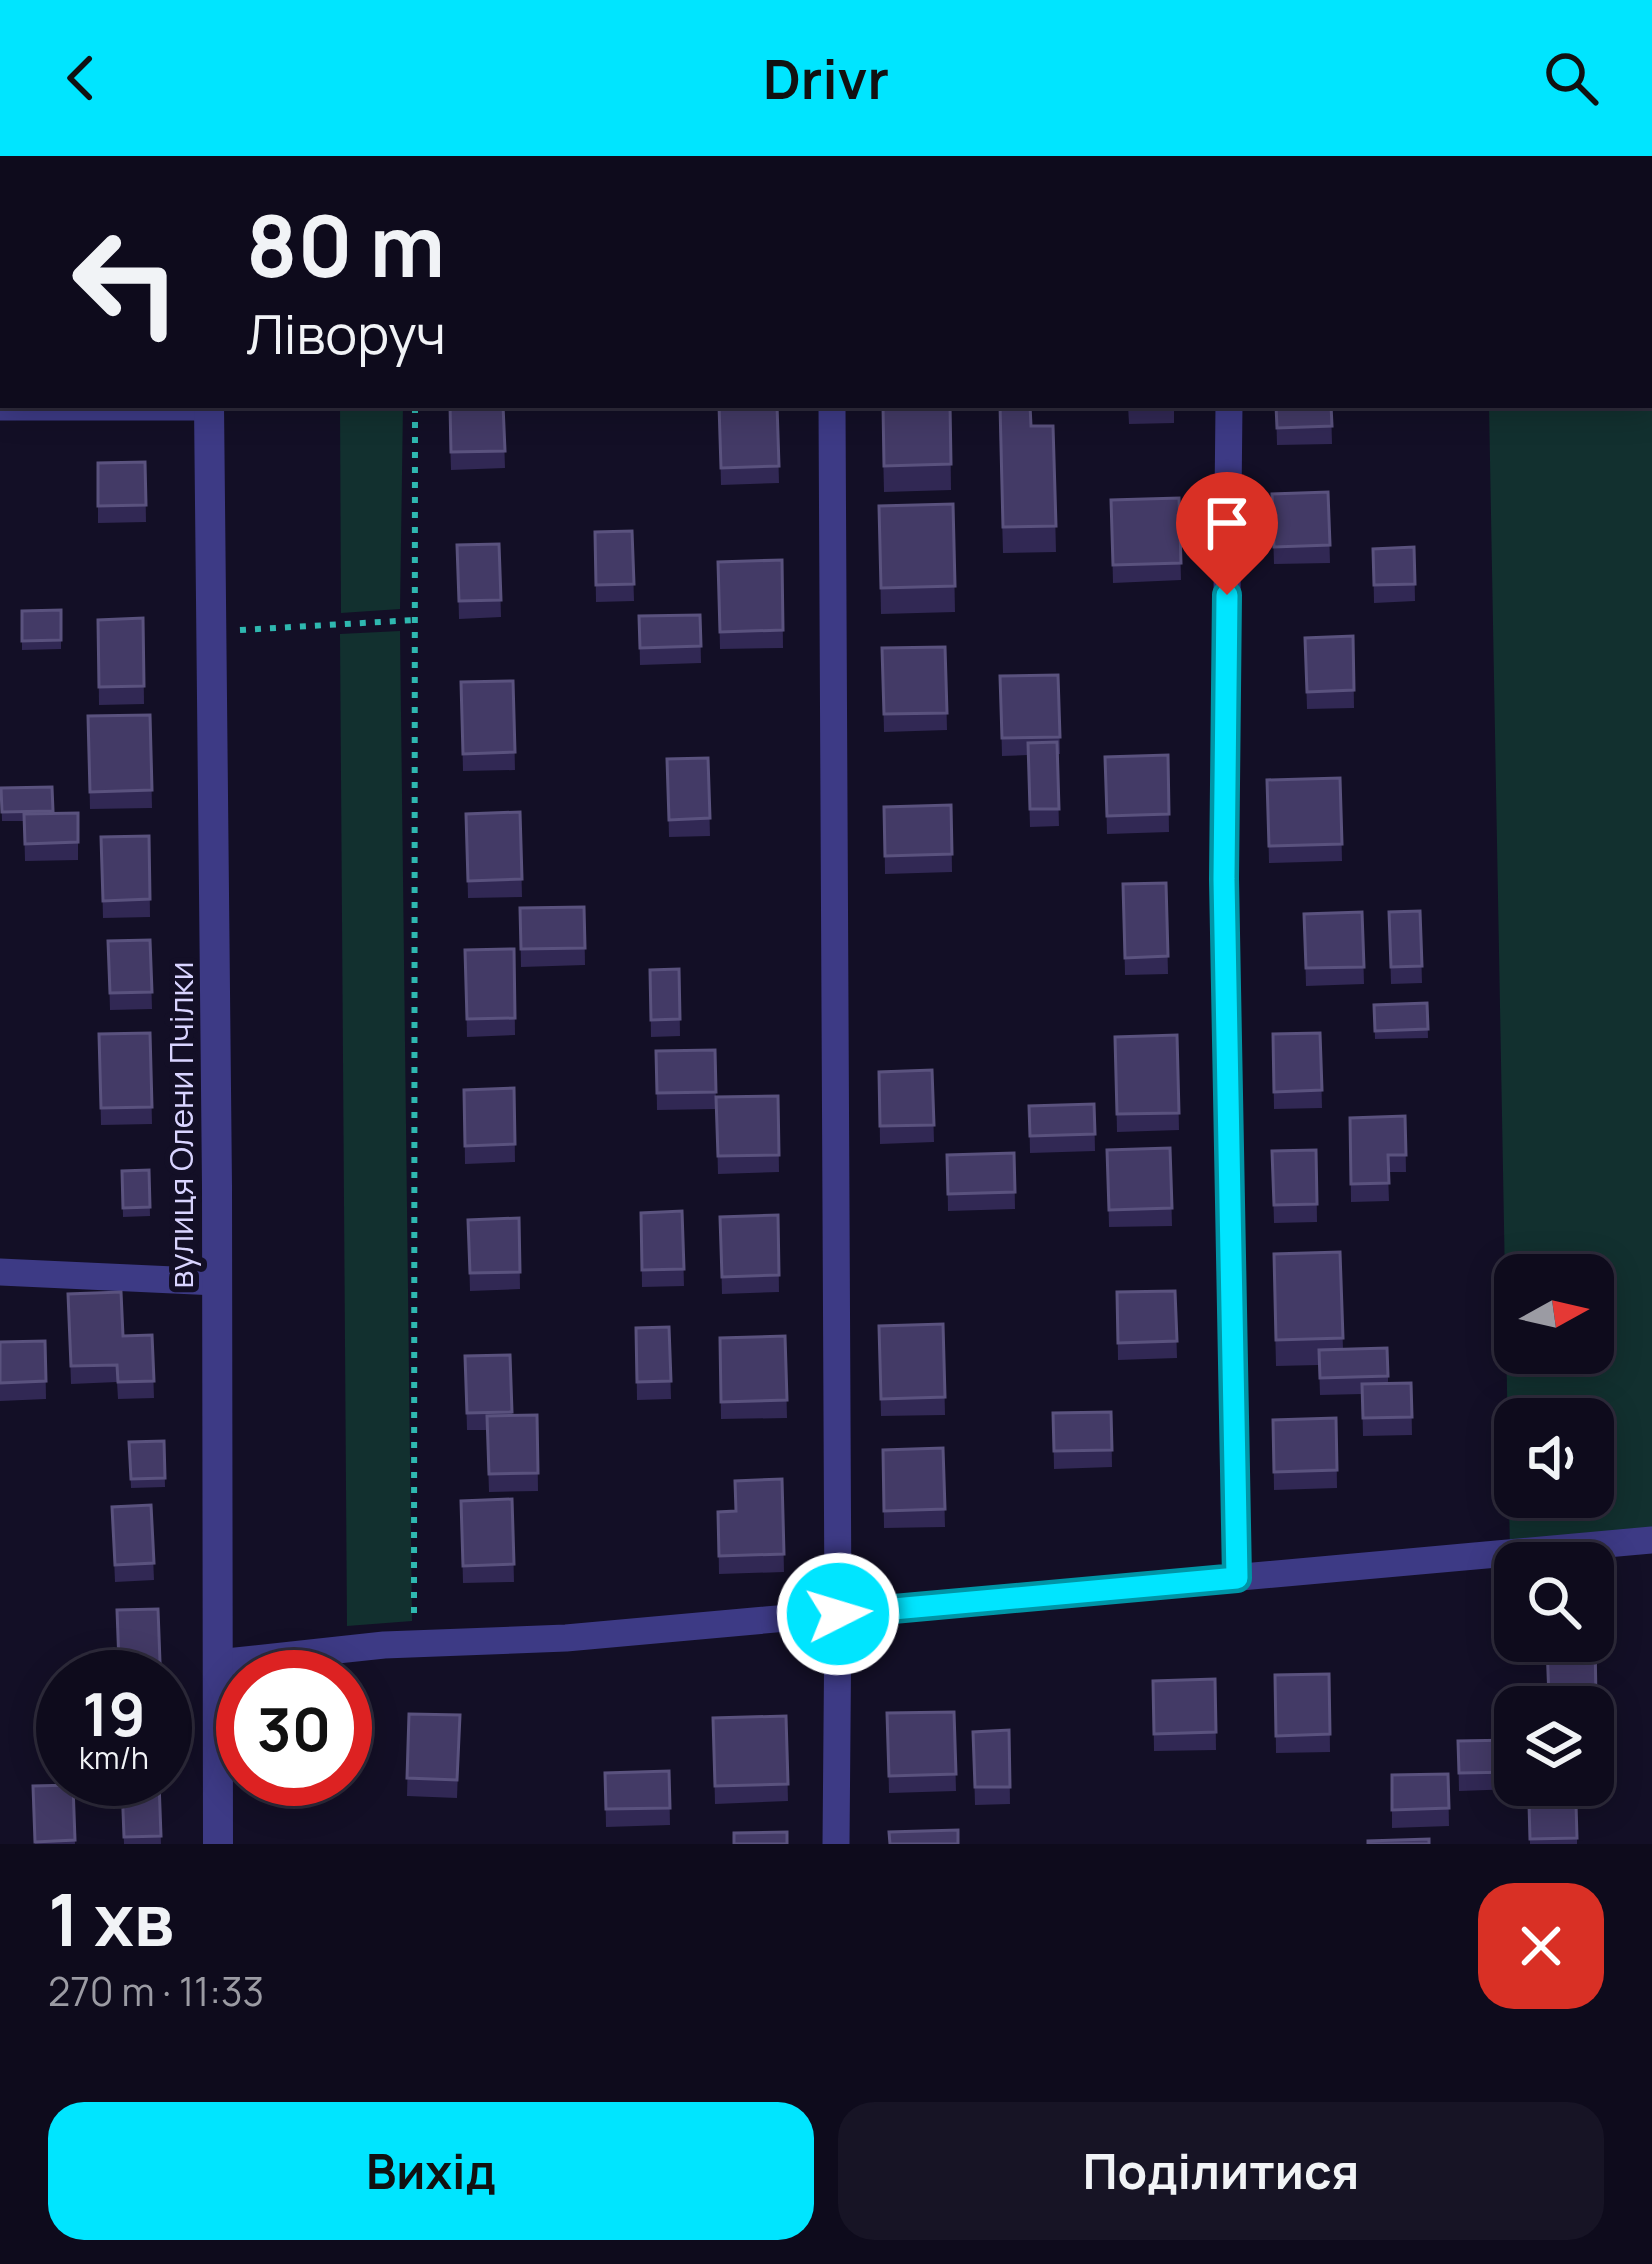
<!DOCTYPE html>
<html lang="uk">
<head>
<meta charset="utf-8">
<style>
  :root { --surface:#0e0b1c; --page:#171425; --text:#f1f3f6; --muted:#9b9ba3; --line:#2e2b3b; --accent:#00e5ff }
  body { margin:0; font-family:Manrope,sans-serif; background:var(--page); color:var(--text); height:100vh; display:flex; flex-direction:column; font-size:45px; white-space:nowrap }
  * { box-sizing:border-box; margin:0 }
  p { font-size:39px; color:var(--muted) }
  .icon { flex:none; width:66px; height:66px; fill:none; stroke:currentColor; stroke-width:2; stroke-linecap:round; stroke-linejoin:round }
  .map { position:relative; height:1688px; overflow:hidden }
  .sheet { display:flex; flex-direction:column; background:var(--surface); flex:1 }
  .sheet>* { flex:none }
  .top-card { position:absolute; left:0px; top:0px; width:1653px; height:252px; box-shadow:0 6px 30px #0003,0 0 0 3px var(--line); background:#0e0b1c; color:var(--text); overflow:hidden }
  .needle { width:78px; rotate:82deg }
  .buttons { position:absolute; left:1494px; top:1098px; display:grid; gap:24px }
  .buttons a { display:grid; place-items:center; width:120px; height:120px; border-radius:24px; background:var(--surface); box-shadow:0 6px 30px #0003,0 0 0 3px var(--line); font-size:60px }
  .speed { position:absolute; left:36px; top:1494px; display:flex; gap:24px; font-size:60px; font-weight:700; text-align:center }
  .speed>* { display:grid; place-content:center; width:156px; height:156px; border-radius:50%; background:var(--surface); box-shadow:0 6px 30px #0003,0 0 0 3px var(--line); line-height:1 }
  .speed small { font-size:30px; font-weight:400 }
  .speed .limit { border:18px solid #d22; background:#fff; color:#111 }
  .pin { position:absolute; display:grid; place-items:center; width:102px; height:102px; color:#fff; margin:-123px -51px; border-radius:50% 50% 50% 0; rotate:-45deg; box-shadow:0 0 12px #0007 }
  .pin .icon { rotate:45deg }
  .me { position:absolute; width:132px; margin:-66px; rotate:85deg; stroke-linejoin:round; filter:drop-shadow(0 0 9px #0008) }
  .turn { display:flex; align-items:center; gap:42px; height:252px; padding:0 48px; font-size:54px }
  .turn .icon { width:156px; height:156px; stroke-width:2.5 }
  .turn b { display:block; font-size:84px; line-height:102px }
  .round { display:grid; place-items:center; flex:none; width:126px; height:126px; border-radius:36px; background:var(--page) }
  .overview { display:flex; align-items:center; justify-content:space-between; height:204px; padding:0 48px }
  h1 { font-size:72px; font-weight:700; line-height:90px }
  .primary-button { display:flex; gap:24px; margin-top:auto; padding:24px 48px }
  .primary-button a { flex:1; height:138px; border-radius:36px; background:var(--accent); color:#111; font-size:48px; font-weight:700; line-height:138px; text-align:center }
  .primary-button a+a { background:var(--page); color:var(--text) }
  header { display:flex; justify-content:space-between; align-items:center; height:156px; padding:0 48px; background:var(--accent); color:#111; font-size:54px; font-weight:700 }
  .map>svg:first-child { display:block }
  .green { fill:#12302f; fill-rule:evenodd }
  .lines { fill:none; stroke-linecap:round; stroke-linejoin:round }
  .path { stroke:#2fb8b0; stroke-width:6; stroke-dasharray:6 9; stroke-linecap:butt }
  .minor { stroke:#3d3a85; stroke-width:27 }
  .tertiary { stroke:#3d3a85; stroke-width:30 }
  .wall { fill:#312854 }
  .building { fill:#433a66; stroke:#5a527e; stroke-width:3 }
  .route-casing { stroke:#0095a6; stroke-width:30 }
  .route { stroke:#00e5ff; stroke-width:21 }
  .labels { text-anchor:middle; dominant-baseline:central; stroke-width:12; stroke-linejoin:round; paint-order:stroke }
  .street-label { font-size:33px; fill:#d9d4ff; stroke:#130f26 }
</style>
</head>
<body>
<header><svg class="icon" aria-label="back" viewBox="0 0 24 24"><path d="M15 5l-7 7 7 7"/></svg>Drivr<svg class="icon" aria-label="search" viewBox="0 0 24 24"><circle cx="10" cy="10" r="6"/><path d="M15 15l6 6"/></svg></header>
<div class="map">
<svg width="1652" height="1688" viewBox="0 0 1652 1688">
  <rect width="100%" height="100%" fill="#130f26"/>
  <!-- green -->
  <g class="green">
    <path d="M 1484,0 L 1652,0 L 1652,1384 L 1510,1397 L 1489,249 L 1650,249 L 1650,3 L 1484,3 ZM 1515,1119 L 1593,1119 L 1593,1197 L 1515,1197 ZM 1515,1263 L 1593,1263 L 1593,1341 L 1515,1341 Z"/>
    <polygon points="340,249 403,249 400,453 341,457"/>
    <polygon points="400,475 412,1465 347,1470 340,478"/>
  </g>
  <g class="lines">
    <!-- path -->
    <g class="path">
      <polyline points="415,3 415,0"/>
      <polyline points="240,474 415,464"/>
      <polyline points="414,1457 415,249"/>
    </g>
    <!-- minor -->
    <g class="minor">
      <polyline points="1227,0 1227,3"/>
      <polyline points="833,3 833,0"/>
      <polyline points="832,249 838,1458 836,1688"/>
      <polyline points="1229,249 1224,723 1237,1422"/>
      <polyline points="0,251 209,251"/>
      <polyline points="0,1116 217,1126"/>
      <polyline points="217,1507 384,1489 566,1482 1652,1384"/>
    </g>
    <!-- tertiary -->
    <g class="tertiary">
      <polyline points="209,0 209,3"/>
      <polyline points="209,249 217,1030 218,1688"/>
    </g>
  </g>
  <!-- wall -->
  <g class="wall">
    <polygon points="449,249 503,249 505,312 451,314"/>
    <polygon points="719,249 777,249 779,327 721,329"/>
    <polygon points="882,249 950,249 951,334 884,336"/>
    <polygon points="999,249 1031,270 1053,270 1056,396 1003,397"/>
    <polygon points="1128,249 1174,249 1174,267 1129,268"/>
    <polygon points="1276,249 1331,249 1332,288 1277,289"/>
    <polygon points="145,306 146,366 98,367 98,307"/>
    <polygon points="1328,336 1330,407 1274,408 1272,338"/>
    <polygon points="1179,342 1181,424 1113,427 1111,344"/>
    <polygon points="953,348 955,456 881,458 879,350"/>
    <polygon points="632,375 634,445 596,446 595,376"/>
    <polygon points="499,388 501,461 459,463 457,389"/>
    <polygon points="1414,391 1415,445 1374,447 1373,393"/>
    <polygon points="782,404 783,492 720,493 718,406"/>
    <polygon points="61,454 61,493 22,494 22,455"/>
    <polygon points="700,459 701,507 640,509 639,460"/>
    <polygon points="143,462 144,548 99,549 98,464"/>
    <polygon points="1353,480 1354,552 1307,553 1305,482"/>
    <polygon points="945,491 947,574 884,576 882,492"/>
    <polygon points="1058,519 1060,598 1057,598 1059,670 1030,671 1028,599 1002,600 1000,520"/>
    <polygon points="513,525 515,614 463,615 461,526"/>
    <polygon points="150,559 152,652 90,653 88,560"/>
    <polygon points="1168,599 1169,676 1107,678 1105,601"/>
    <polygon points="708,602 710,680 669,681 667,603"/>
    <polygon points="1340,622 1342,705 1269,707 1267,624"/>
    <polygon points="52,631 53,657 78,657 78,704 25,705 24,665 2,665 1,632"/>
    <polygon points="951,649 952,716 885,718 884,651"/>
    <polygon points="520,656 522,741 468,742 466,658"/>
    <polygon points="149,680 150,761 103,762 101,681"/>
    <polygon points="1166,727 1168,818 1125,819 1123,728"/>
    <polygon points="584,751 585,809 521,811 520,752"/>
    <polygon points="1420,755 1422,827 1391,828 1389,756"/>
    <polygon points="1362,756 1364,828 1306,830 1304,758"/>
    <polygon points="150,784 152,853 110,854 108,785"/>
    <polygon points="514,793 515,879 467,881 465,794"/>
    <polygon points="679,813 680,880 651,881 650,814"/>
    <polygon points="1427,847 1428,882 1375,883 1374,849"/>
    <polygon points="150,877 152,968 101,969 99,878"/>
    <polygon points="1320,877 1322,952 1274,953 1273,878"/>
    <polygon points="1177,879 1179,974 1117,976 1115,881"/>
    <polygon points="715,894 716,953 657,954 656,895"/>
    <polygon points="932,914 934,986 880,988 879,916"/>
    <polygon points="514,932 515,1006 465,1008 464,934"/>
    <polygon points="778,940 779,1016 718,1018 716,941"/>
    <polygon points="1094,948 1095,995 1030,997 1029,950"/>
    <polygon points="1405,960 1406,1016 1388,1016 1389,1045 1351,1046 1350,962"/>
    <polygon points="1170,992 1172,1070 1109,1071 1107,994"/>
    <polygon points="1316,994 1317,1066 1274,1067 1272,995"/>
    <polygon points="1014,997 1015,1053 948,1055 947,999"/>
    <polygon points="149,1014 150,1060 123,1061 122,1015"/>
    <polygon points="682,1055 684,1130 642,1131 641,1057"/>
    <polygon points="778,1059 779,1136 722,1138 720,1061"/>
    <polygon points="519,1062 520,1133 470,1135 468,1064"/>
    <polygon points="1340,1096 1343,1193 1388,1220 1388,1227 1411,1227 1412,1279 1363,1280 1362,1238 1320,1239 1319,1209 1276,1210 1274,1124"/>
    <polygon points="1175,1135 1177,1202 1118,1204 1117,1136"/>
    <polygon points="68,1138 123,1180 152,1179 154,1242 118,1243 117,1226 71,1228"/>
    <polygon points="943,1168 945,1259 881,1260 879,1170"/>
    <polygon points="669,1171 671,1243 637,1244 636,1172"/>
    <polygon points="785,1180 787,1262 721,1263 720,1182"/>
    <polygon points="45,1185 46,1243 0,1245 0,1186"/>
    <polygon points="510,1199 512,1259 537,1259 538,1335 489,1336 487,1274 467,1274 465,1200"/>
    <polygon points="1111,1256 1112,1311 1054,1313 1053,1257"/>
    <polygon points="1336,1262 1337,1332 1274,1334 1273,1264"/>
    <polygon points="164,1285 165,1331 131,1332 129,1286"/>
    <polygon points="943,1292 945,1371 884,1372 883,1294"/>
    <polygon points="782,1323 784,1416 719,1418 718,1356 735,1355"/>
    <polygon points="512,1343 514,1426 463,1427 461,1345"/>
    <polygon points="151,1349 154,1424 115,1426 112,1351"/>
    <polygon points="158,1453 160,1521 119,1521 117,1454"/>
    <polygon points="1595,1487 1596,1560 1593,1560 1593,1551 1549,1551 1547,1489"/>
    <polygon points="1329,1518 1330,1596 1276,1597 1275,1519"/>
    <polygon points="1215,1523 1216,1594 1154,1595 1153,1525"/>
    <polygon points="954,1556 956,1635 889,1637 887,1557"/>
    <polygon points="409,1558 460,1559 457,1642 407,1640"/>
    <polygon points="786,1560 788,1645 715,1648 713,1562"/>
    <polygon points="1009,1574 1010,1648 975,1649 973,1576"/>
    <polygon points="1514,1584 1515,1633 1459,1635 1458,1585"/>
    <polygon points="669,1615 670,1669 606,1671 605,1617"/>
    <polygon points="1448,1618 1449,1670 1392,1672 1392,1619"/>
    <polygon points="159,1626 161,1688 124,1688 122,1628"/>
    <polygon points="73,1629 75,1688 35,1688 33,1630"/>
    <polygon points="1529,1648 1577,1682 1577,1688 1530,1688"/>
  </g>
  <!-- building -->
  <g class="building">
    <rect x="446" y="0" width="52" height="3"/>
    <rect x="735" y="0" width="51" height="3"/>
    <rect x="876" y="0" width="75" height="3"/>
    <rect x="1114" y="0" width="58" height="3"/>
    <polygon points="1274,0 1338,0 1338,3 1275,3"/>
    <polygon points="450,249 503,249 505,295 451,296"/>
    <polygon points="719,249 777,249 779,310 721,312"/>
    <polygon points="883,249 950,249 951,308 884,310"/>
    <polygon points="1000,249 1030,249 1031,270 1053,270 1056,370 1003,371"/>
    <polygon points="1276,249 1331,249 1332,270 1277,272"/>
    <polygon points="145,306 146,349 98,350 98,307"/>
    <polygon points="1328,336 1330,389 1274,391 1272,338"/>
    <polygon points="1179,342 1181,407 1113,409 1111,344"/>
    <polygon points="953,348 955,430 881,432 879,350"/>
    <polygon points="632,375 634,428 596,429 595,376"/>
    <polygon points="499,388 501,444 459,445 457,389"/>
    <polygon points="1414,391 1415,428 1374,429 1373,393"/>
    <polygon points="782,404 783,474 720,476 718,406"/>
    <polygon points="61,454 61,484 22,485 22,455"/>
    <polygon points="700,459 701,490 640,492 639,460"/>
    <polygon points="143,462 144,530 99,531 98,464"/>
    <polygon points="1353,480 1354,534 1307,536 1305,482"/>
    <polygon points="945,491 947,557 884,558 882,492"/>
    <polygon points="1058,519 1060,581 1002,582 1000,520"/>
    <polygon points="513,525 515,596 463,598 461,526"/>
    <polygon points="150,559 152,634 90,636 88,560"/>
    <polygon points="1057,586 1059,653 1030,653 1028,587"/>
    <polygon points="1168,599 1169,658 1107,660 1105,601"/>
    <polygon points="708,602 710,662 669,664 667,603"/>
    <polygon points="1340,622 1342,688 1269,690 1267,624"/>
    <polygon points="52,631 53,655 2,656 1,632"/>
    <polygon points="951,649 952,698 885,700 884,651"/>
    <polygon points="520,656 522,723 468,725 466,658"/>
    <polygon points="78,657 78,686 25,688 24,658"/>
    <polygon points="149,680 150,743 103,745 101,681"/>
    <polygon points="1166,727 1168,800 1125,802 1123,728"/>
    <polygon points="584,751 585,792 521,793 520,752"/>
    <polygon points="1420,755 1422,810 1391,811 1389,756"/>
    <polygon points="1362,756 1364,811 1306,812 1304,758"/>
    <polygon points="150,784 152,836 110,837 108,785"/>
    <polygon points="514,793 515,862 467,863 465,794"/>
    <polygon points="679,813 680,863 651,864 650,814"/>
    <polygon points="1427,847 1428,873 1375,875 1374,849"/>
    <polygon points="150,877 152,951 101,952 99,878"/>
    <polygon points="1320,877 1322,934 1274,936 1273,878"/>
    <polygon points="1177,879 1179,957 1117,958 1115,881"/>
    <polygon points="715,894 716,936 657,937 656,895"/>
    <polygon points="932,914 934,969 880,970 879,916"/>
    <polygon points="514,932 515,988 465,990 464,934"/>
    <polygon points="778,940 779,999 718,1000 716,941"/>
    <polygon points="1094,948 1095,978 1030,980 1029,950"/>
    <polygon points="1405,960 1406,999 1388,999 1389,1027 1351,1028 1350,962"/>
    <polygon points="1170,992 1172,1052 1109,1054 1107,994"/>
    <polygon points="1316,994 1317,1048 1274,1049 1272,995"/>
    <polygon points="1014,997 1015,1036 948,1038 947,999"/>
    <polygon points="149,1014 150,1051 123,1052 122,1015"/>
    <polygon points="682,1055 684,1113 642,1114 641,1057"/>
    <polygon points="778,1059 779,1119 722,1121 720,1061"/>
    <polygon points="519,1062 520,1116 470,1117 468,1064"/>
    <polygon points="1340,1096 1343,1182 1276,1184 1274,1098"/>
    <polygon points="1175,1135 1177,1185 1118,1187 1117,1136"/>
    <polygon points="121,1136 123,1180 152,1179 154,1225 118,1226 117,1209 71,1210 68,1138"/>
    <polygon points="943,1168 945,1241 881,1243 879,1170"/>
    <polygon points="669,1171 671,1225 637,1226 636,1172"/>
    <polygon points="785,1180 787,1244 721,1246 720,1182"/>
    <polygon points="45,1185 46,1225 0,1227 0,1186"/>
    <polygon points="1387,1192 1388,1220 1320,1222 1319,1194"/>
    <polygon points="510,1199 512,1256 467,1257 465,1200"/>
    <polygon points="1411,1227 1412,1261 1363,1262 1362,1228"/>
    <polygon points="1111,1256 1112,1294 1054,1295 1053,1257"/>
    <polygon points="537,1259 538,1317 489,1318 487,1260"/>
    <polygon points="1336,1262 1337,1314 1274,1316 1273,1264"/>
    <polygon points="164,1285 165,1322 131,1323 129,1286"/>
    <polygon points="943,1292 945,1353 884,1355 883,1294"/>
    <polygon points="782,1323 784,1398 719,1400 718,1356 736,1355 735,1325"/>
    <polygon points="512,1343 514,1408 463,1410 461,1345"/>
    <polygon points="151,1349 154,1407 115,1409 112,1351"/>
    <polygon points="158,1453 160,1506 119,1507 117,1454"/>
    <polygon points="1595,1487 1596,1542 1549,1543 1547,1489"/>
    <polygon points="1329,1518 1330,1578 1276,1580 1275,1519"/>
    <polygon points="1215,1523 1216,1576 1154,1578 1153,1525"/>
    <polygon points="954,1556 956,1618 889,1620 887,1557"/>
    <polygon points="409,1558 460,1559 457,1624 407,1622"/>
    <polygon points="786,1560 788,1628 715,1630 713,1562"/>
    <polygon points="1009,1574 1010,1631 975,1631 973,1576"/>
    <polygon points="1514,1584 1515,1616 1459,1617 1458,1585"/>
    <polygon points="669,1615 670,1652 606,1653 605,1617"/>
    <polygon points="1448,1618 1449,1652 1392,1654 1392,1619"/>
    <polygon points="159,1626 161,1680 124,1681 122,1628"/>
    <polygon points="73,1629 75,1684 35,1686 33,1630"/>
    <polygon points="1529,1648 1576,1648 1577,1682 1530,1683"/>
    <polygon points="958,1674 958,1688 890,1688 889,1676"/>
    <polygon points="787,1676 787,1688 734,1688 734,1677"/>
    <polygon points="1429,1683 1429,1688 1368,1688 1368,1685"/>
  </g>
  <g class="lines">
    <!-- route casing -->
    <g class="route-casing">
      <polyline id="route" points="838,1458 1237,1422 1224,723 1227,439"/>
    </g>
    <!-- route -->
    <use href="#route" class="route"/>
  </g>
  <g class="labels">
    <!-- street labels -->
    <g class="street-label">
      <text transform="translate(180 969) rotate(-90)">вулиця Олени Пчілки</text>
    </g>
  </g>
</svg>
<div class="buttons">
<a><svg class="needle" viewBox="-14 -14 28 28"><path d="M0-13l5 13h-10z" fill="#e53935"/><path d="M0 13l5-13h-10z" fill="#9b9ba3"/></svg></a>
<a><svg class="icon" aria-label="sound" viewBox="0 0 24 24"><path d="M4 9h4l5-4v14l-5-4H4zM17 9q2 3 0 6"/></svg></a>
<a><svg class="icon" aria-label="search" viewBox="0 0 24 24"><circle cx="10" cy="10" r="6"/><path d="M15 15l6 6"/></svg></a>
<a><svg class="icon" aria-label="layers" viewBox="0 0 24 24"><path d="M12 4l9 5-9 5-9-5zM3 14l9 5 9-5"/></svg></a>
</div>
<div class="speed"><div>19<small>km/h</small></div><div class="limit">30</div></div>
<div class="pin" style="left:1227px;top:439px;background:#d93025"><svg class="icon" aria-label="arrive" viewBox="0 0 24 24"><path d="M6 21V4h12l-3 4 3 4H6"/></svg></div>
<svg class="me" style="left:838px;top:1458px" viewBox="-20 -20 40 40"><circle r="17" fill="#00e5ff" stroke="#fff" stroke-width="3"/><path d="M0-11L8 9 0 5-8 9z" fill="#fff"/></svg>
<div class="top-card">
<div class="turn"><svg class="icon" aria-label="left" viewBox="0 0 24 24"><path d="M17 20v-9H6M10 6l-5 5 5 5"/></svg><div><b>80 m</b>Ліворуч</div></div>
</div>
</div>
<section class="sheet">
<div class="overview"><div><h1>1 хв</h1><p>270 m · 11:33</p></div><a class="round" style="background:#d93025;color:#fff"><svg class="icon" aria-label="close" viewBox="0 0 24 24"><path d="M6 6l12 12M18 6L6 18"/></svg></a></div>
<div class="primary-button"><a>Вихід</a><a>Поділитися</a></div>
</section>
</body>
</html>
